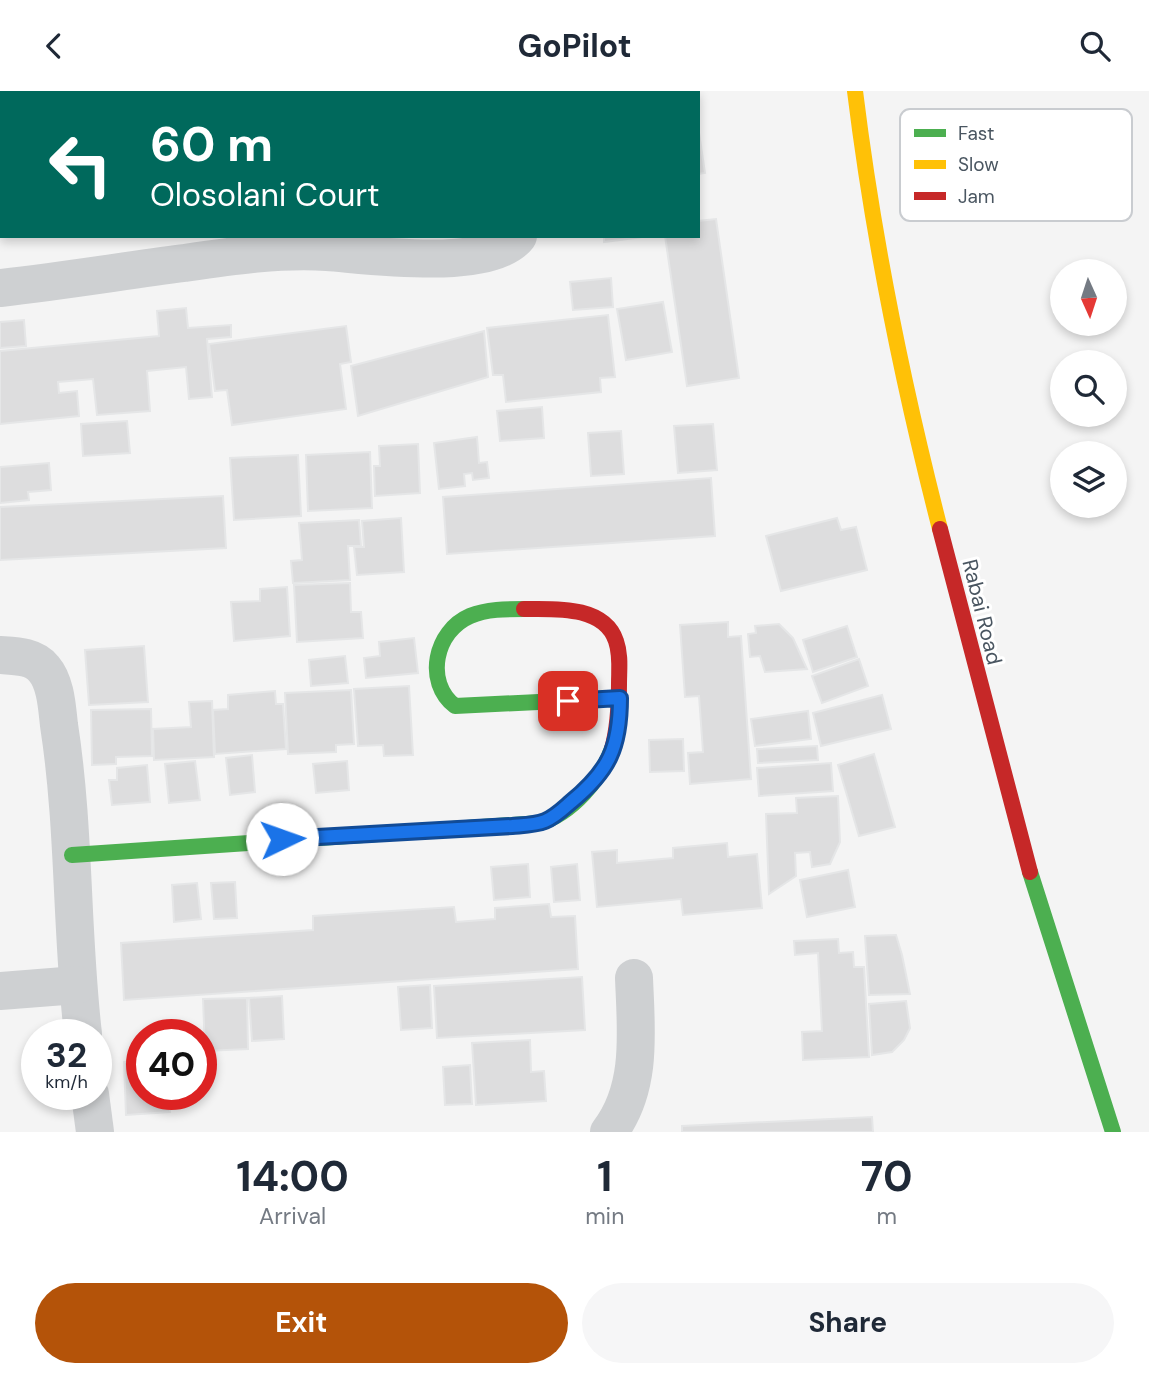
<!DOCTYPE html>
<html lang="en">
<head>
<meta charset="utf-8">
<style>
  :root { --surface:#fff; --page:#f6f6f7; --text:#1f2937; --muted:#747a83; --accent:#b45309 }
  body { margin:0; font-family:"DM Sans",sans-serif; background:var(--page); color:var(--text); height:100vh; display:flex; flex-direction:column; font-size:26px; white-space:nowrap }
  * { box-sizing:border-box; margin:0 }
  p { font-size:23px; color:var(--muted) }
  .icon { flex:none; width:38px; height:38px; fill:none; stroke:currentColor; stroke-width:2; stroke-linecap:round; stroke-linejoin:round }
  .map { position:relative; height:1041px; overflow:hidden }
  .side { display:flex; flex-direction:column; background:var(--surface); flex:1 }
  .side>* { flex:none }
  .guide { position:absolute; left:0px; top:0px; width:700px; height:147px; box-shadow:0 4px 10px #0003; background:#00695c; color:#fff; overflow:hidden }
  .needle { width:46px; rotate:177deg }
  .controls { position:absolute; left:1050px; top:168px; display:grid; gap:14px }
  .controls a { display:grid; place-items:center; width:77px; height:77px; border-radius:50%; background:var(--surface); box-shadow:0 4px 10px #0003; font-size:35px }
  .speed { position:absolute; left:21px; top:928px; display:flex; gap:14px; font-size:35px; font-weight:700; text-align:center }
  .speed>* { display:grid; place-content:center; width:91px; height:91px; border-radius:50%; background:var(--surface); box-shadow:0 4px 10px #0003; line-height:1 }
  .speed small { font-size:18px; font-weight:400 }
  .speed .limit { border:10px solid #d22; background:#fff; color:#111 }
  .pin { position:absolute; display:grid; place-items:center; width:60px; height:60px; color:#fff; margin:-30px; border-radius:14px; box-shadow:0 4px 10px #0006 }
  .me { position:absolute; width:77px; margin:-38px; rotate:87deg; stroke-linejoin:round; filter:drop-shadow(0 0 5px #0008) }
  .turn { display:flex; align-items:center; gap:24px; height:147px; padding:0 35px; font-size:32px }
  .turn .icon { width:91px; height:91px; stroke-width:2.5 }
  .turn b { display:block; font-size:49px; line-height:60px }
  .eta { display:flex; justify-content:space-evenly; align-items:center; height:119px; text-align:center }
  .eta b { font-size:42px; font-weight:700; line-height:49px }
  .action { display:flex; gap:14px; margin-top:auto; padding:14px 35px }
  .action a { flex:1; height:80px; border-radius:42px; background:var(--accent); color:#fff; font-size:28px; font-weight:700; line-height:80px; text-align:center }
  .action a+a { background:var(--page); color:var(--text) }
  header { display:flex; justify-content:space-between; align-items:center; height:91px; padding:0 35px; background:var(--surface); font-size:32px; font-weight:700 }
  .map>svg:first-child { display:block }
  .building { fill:#ddddde; stroke:#e5e6e7; stroke-width:2 }
  .lines { fill:none; stroke-linecap:round; stroke-linejoin:round }
  .street { stroke:#ced0d2; stroke-width:38 }
  .fast { stroke:#4caf50; stroke-width:16 }
  .slow { stroke:#ffc107; stroke-width:16 }
  .jam { stroke:#c62828; stroke-width:16 }
  .route-casing { stroke:#114b97; stroke-width:18 }
  .route { stroke:#1a73e8; stroke-width:12 }
  .labels { text-anchor:middle; dominant-baseline:central; stroke-width:6; stroke-linejoin:round; paint-order:stroke }
  .street-label { font-size:21px; fill:#4a5661; stroke:#fff }
  .key { fill:#fff; stroke:#c9ccd0; stroke-width:2 }
  .key-label { font-size:19px; fill:#4a5661 }
</style>
</head>
<body>
<header><svg class="icon" aria-label="back" viewBox="0 0 24 24"><path d="M15 5l-7 7 7 7"/></svg>GoPilot<svg class="icon" aria-label="search" viewBox="0 0 24 24"><circle cx="10" cy="10" r="6"/><path d="M15 15l6 6"/></svg></header>
<div class="map">
<svg width="1149" height="1041" viewBox="0 0 1149 1041">
  <rect width="100%" height="100%" fill="#f4f4f4"/>
  <!-- building -->
  <g class="building">
    <rect x="341" y="0" width="99" height="2"/>
    <polygon points="698,35 705,82 698,83"/>
    <polygon points="716,128 739,287 687,295 665,145 698,145 698,130"/>
    <polygon points="604,145 650,145 604,151"/>
    <polygon points="611,187 613,216 573,219 570,191"/>
    <polygon points="663,211 672,261 626,269 617,218"/>
    <polygon points="186,217 188,237 231,234 231,246 207,248 212,306 189,308 186,276 147,280 150,320 97,324 93,288 58,291 59,302 77,300 79,325 0,333 0,260 159,245 157,220"/>
    <polygon points="608,224 615,286 600,287 601,301 506,311 503,284 493,284 487,237"/>
    <polygon points="24,229 26,255 0,257 0,231"/>
    <polygon points="346,235 351,271 340,273 346,318 232,334 227,299 215,300 209,253"/>
    <polygon points="484,240 488,286 358,325 351,275"/>
    <polygon points="542,316 544,347 500,350 497,320"/>
    <polygon points="127,330 130,362 83,365 81,333"/>
    <polygon points="713,333 717,379 678,382 674,335"/>
    <polygon points="621,340 624,383 591,385 588,342"/>
    <polygon points="477,346 479,372 487,371 489,387 473,389 472,382 464,383 465,395 439,398 434,352"/>
    <polygon points="418,353 420,402 375,405 374,375 380,375 379,355"/>
    <polygon points="370,361 372,417 308,420 306,364"/>
    <polygon points="298,364 301,425 234,429 230,367"/>
    <polygon points="49,372 51,399 28,401 29,409 0,412 0,376"/>
    <polygon points="711,387 715,445 447,463 443,406"/>
    <polygon points="223,405 226,457 0,469 0,416"/>
    <polygon points="401,427 404,481 357,484 354,456 364,456 362,430"/>
    <polygon points="837,427 841,439 856,436 867,479 781,500 766,445"/>
    <polygon points="359,429 361,455 348,455 350,489 293,492 291,470 302,469 299,432"/>
    <polygon points="350,492 351,521 361,521 363,547 297,551 294,494"/>
    <polygon points="287,496 290,545 234,550 231,511 260,510 260,498"/>
    <polygon points="728,531 728,546 741,545 751,688 690,693 688,662 703,661 699,605 685,606 680,534"/>
    <polygon points="779,533 793,547 807,578 765,581 760,565 750,566 748,543 756,542 755,535"/>
    <polygon points="847,535 857,566 813,581 803,549"/>
    <polygon points="414,547 418,582 366,587 364,567 380,565 379,551"/>
    <polygon points="144,555 148,611 89,614 85,559"/>
    <polygon points="345,565 348,592 311,595 309,569"/>
    <polygon points="859,568 868,595 822,612 812,585"/>
    <polygon points="409,595 413,664 384,665 383,654 358,655 354,598"/>
    <polygon points="351,599 354,653 336,654 336,661 288,663 285,602"/>
    <polygon points="275,600 276,613 283,613 286,658 215,663 213,619 228,618 228,604"/>
    <polygon points="882,604 891,638 821,655 813,622"/>
    <polygon points="212,610 214,666 154,669 153,638 191,636 189,611"/>
    <polygon points="151,618 152,665 116,666 116,673 92,674 91,619"/>
    <polygon points="808,620 811,648 755,655 751,628"/>
    <polygon points="683,648 684,680 650,681 649,649"/>
    <polygon points="817,655 818,669 758,672 757,658"/>
    <polygon points="874,663 895,736 859,745 838,674"/>
    <polygon points="252,664 255,701 230,704 226,667"/>
    <polygon points="195,670 200,709 169,712 165,673"/>
    <polygon points="347,670 349,699 316,702 313,673"/>
    <polygon points="831,672 833,700 759,705 757,677"/>
    <polygon points="147,674 150,711 112,714 109,689 117,689 117,677"/>
    <polygon points="838,705 840,751 830,773 812,776 810,761 795,762 796,785 769,803 766,723 797,722 796,707"/>
    <polygon points="727,752 728,766 757,763 762,817 683,824 681,808 597,816 592,761 617,759 617,772 673,767 673,757"/>
    <polygon points="528,773 530,806 494,809 491,776"/>
    <polygon points="577,773 580,809 554,811 551,776"/>
    <polygon points="848,779 855,816 807,826 800,789"/>
    <polygon points="235,791 237,827 214,828 211,792"/>
    <polygon points="197,792 201,828 174,831 172,794"/>
    <polygon points="549,813 551,826 575,825 578,878 124,909 121,852 313,839 313,825 454,816 456,831 495,828 495,817"/>
    <polygon points="896,844 902,864 910,903 869,904 865,845"/>
    <polygon points="838,848 839,862 853,861 854,876 864,876 869,966 803,969 802,941 822,940 818,862 795,864 794,850"/>
    <polygon points="582,886 585,939 437,947 434,895"/>
    <polygon points="430,894 432,937 401,939 398,896"/>
    <polygon points="282,905 284,948 252,950 249,907"/>
    <polygon points="247,907 248,958 205,960 203,908"/>
    <polygon points="906,910 910,937 904,949 892,961 872,964 869,913"/>
    <polygon points="530,949 531,981 544,980 546,1010 476,1014 472,952"/>
    <polygon points="142,970 142,1003 169,1003 170,1021 126,1024 124,971"/>
    <polygon points="470,974 472,1013 445,1014 443,976"/>
    <polygon points="872,1026 873,1041 682,1041 682,1035"/>
  </g>
  <g class="lines">
    <!-- street -->
    <g class="street">
      <polyline points="509,0 509,2"/>
      <path d="M 0,197 C 62,190 123,180 184,172 C 232,165 279,158 327,161 C 369,164 491,181 518,145"/>
      <path d="M 0,564 C 15,565 34,565 44,578 C 56,592 57,617 59,634 C 75,737 71,841 83,943"/>
      <polyline points="0,900 77,894"/>
      <polyline points="90,1003 95,1041"/>
      <path d="M 609,1041 C 643,997 636,939 634,887"/>
    </g>
    <!-- fast -->
    <g class="fast">
      <path d="M 524,518 C 506,518 487,518 470,525 C 435,540 424,591 455,615 L 620,607"/>
      <path d="M 72,764 L 540,732 C 572,722 601,688 612,658"/>
      <polyline points="1030,781 1113,1041"/>
    </g>
    <!-- slow -->
    <path class="slow" d="M 855,0 C 873,147 903,294 940,438"/>
    <!-- jam -->
    <g class="jam">
      <polyline points="940,438 1030,781"/>
      <path d="M 524,518 C 554,518 604,514 616,550 C 621,564 619,579 619,593 C 619,616 618,637 612,658"/>
    </g>
  </g>
  <g class="lines">
    <!-- route casing -->
    <g class="route-casing">
      <path id="route" d="M 282,748 L 512,735 C 523,734 535,734 545,730 C 555,726 563,718 571,711 C 609,680 620,656 620,607 L 568,610"/>
    </g>
    <!-- route -->
    <use href="#route" class="route"/>
  </g>
  <g class="labels">
    <!-- street labels -->
    <g class="street-label">
      <text transform="translate(982 521) rotate(76)">Rabai Road</text>
    </g>
  </g>
  <!-- legend -->
  <rect x="900" y="18" width="232" height="112" rx="10" class="key"/>
  <rect x="914" y="38" width="32" height="8" fill="#4caf50"/>
  <rect x="914" y="69" width="32" height="9" fill="#ffc107"/>
  <rect x="914" y="101" width="32" height="8" fill="#c62828"/>
  <g class="key-label">
    <text x="958" y="49">Fast</text>
    <text x="958" y="80">Slow</text>
    <text x="958" y="112">Jam</text>
  </g>
</svg>
<div class="controls">
<a><svg class="needle" viewBox="-14 -14 28 28"><path d="M0-13l5 13h-10z" fill="#e53935"/><path d="M0 13l5-13h-10z" fill="#747a83"/></svg></a>
<a><svg class="icon" aria-label="search" viewBox="0 0 24 24"><circle cx="10" cy="10" r="6"/><path d="M15 15l6 6"/></svg></a>
<a><svg class="icon" aria-label="layers" viewBox="0 0 24 24"><path d="M12 4l9 5-9 5-9-5zM3 14l9 5 9-5"/></svg></a>
</div>
<div class="speed"><div>32<small>km/h</small></div><div class="limit">40</div></div>
<div class="pin" style="left:568px;top:610px;background:#d93025"><svg class="icon" aria-label="arrive" viewBox="0 0 24 24"><path d="M6 21V4h12l-3 4 3 4H6"/></svg></div>
<svg class="me" style="left:282px;top:748px" viewBox="-20 -20 40 40"><circle r="19" fill="#fff"/><path d="M0-13L10 11 0 6-10 11z" fill="#1a73e8"/></svg>
<div class="guide">
<div class="turn"><svg class="icon" aria-label="left" viewBox="0 0 24 24"><path d="M17 20v-9H6M10 6l-5 5 5 5"/></svg><div><b>60 m</b>Olosolani Court</div></div>
</div>
</div>
<section class="side">
<div class="eta">
<div><b>14:00</b><p>Arrival</p></div>
<div><b>1</b><p>min</p></div>
<div><b>70</b><p>m</p></div>
</div>
<div class="action"><a>Exit</a><a>Share</a></div>
</section>
</body>
</html>
